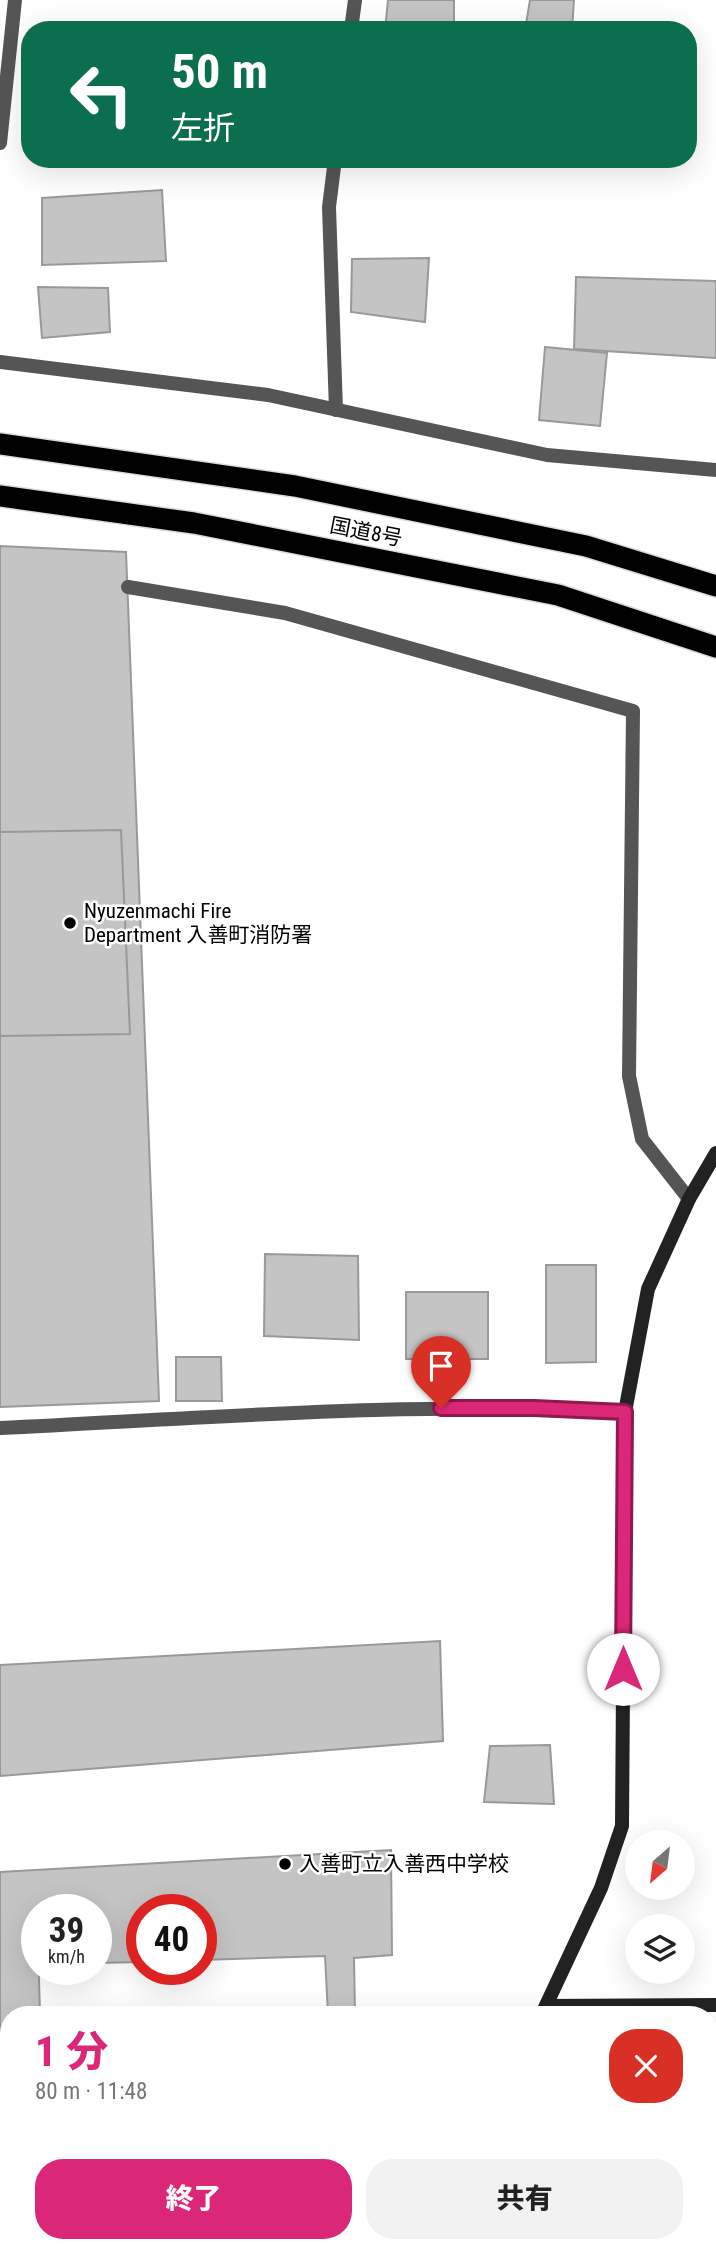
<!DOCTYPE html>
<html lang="ja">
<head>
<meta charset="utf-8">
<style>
  :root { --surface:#fff; --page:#f2f2f2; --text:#222; --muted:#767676; --accent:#db2777 }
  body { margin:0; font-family:"Roboto Condensed","Noto Sans JP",sans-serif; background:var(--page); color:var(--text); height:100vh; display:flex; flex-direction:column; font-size:26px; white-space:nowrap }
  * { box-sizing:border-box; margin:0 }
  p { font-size:23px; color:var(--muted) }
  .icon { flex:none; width:38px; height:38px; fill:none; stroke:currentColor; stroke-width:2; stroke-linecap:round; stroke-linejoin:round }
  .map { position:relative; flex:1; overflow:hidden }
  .side { position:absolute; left:0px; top:2006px; width:718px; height:247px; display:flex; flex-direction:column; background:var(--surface); border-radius:28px 28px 0 0; box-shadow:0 7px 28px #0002 }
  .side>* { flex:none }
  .hud { position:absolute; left:21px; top:21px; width:676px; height:147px; border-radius:28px; box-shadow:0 7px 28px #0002; background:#0b6e4f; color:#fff; overflow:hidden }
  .needle { width:46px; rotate:208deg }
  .controls { position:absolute; left:625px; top:1830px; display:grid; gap:14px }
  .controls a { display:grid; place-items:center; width:70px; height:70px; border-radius:50%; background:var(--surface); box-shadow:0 7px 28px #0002; font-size:35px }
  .speed { position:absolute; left:21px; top:1894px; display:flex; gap:14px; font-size:35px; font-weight:700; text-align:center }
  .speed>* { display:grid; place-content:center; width:91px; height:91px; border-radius:50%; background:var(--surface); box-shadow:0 7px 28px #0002; line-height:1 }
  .speed small { font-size:18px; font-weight:400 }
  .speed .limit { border:10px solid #d22; background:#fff; color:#111 }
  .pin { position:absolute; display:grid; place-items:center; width:60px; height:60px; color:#fff; margin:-72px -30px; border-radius:50% 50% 50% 0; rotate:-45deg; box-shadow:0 0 7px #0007 }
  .pin .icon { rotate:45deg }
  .me { position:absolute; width:77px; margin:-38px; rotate:0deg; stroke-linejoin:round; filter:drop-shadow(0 0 5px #0008) }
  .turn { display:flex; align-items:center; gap:24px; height:147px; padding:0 35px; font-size:32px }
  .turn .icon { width:91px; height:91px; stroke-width:2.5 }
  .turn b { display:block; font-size:49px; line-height:60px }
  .round { display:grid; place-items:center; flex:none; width:74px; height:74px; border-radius:28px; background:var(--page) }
  .head { display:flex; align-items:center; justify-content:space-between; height:119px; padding:0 35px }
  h1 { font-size:42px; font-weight:800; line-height:52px; color:var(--accent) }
  .action { display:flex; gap:14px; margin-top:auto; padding:14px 35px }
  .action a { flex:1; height:80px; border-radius:28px; background:var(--accent); color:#fff; font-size:28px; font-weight:800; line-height:80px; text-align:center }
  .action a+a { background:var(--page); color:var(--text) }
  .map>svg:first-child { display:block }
  .green { fill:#dcdcdc }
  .building { fill:#c4c4c4; stroke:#999; stroke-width:2 }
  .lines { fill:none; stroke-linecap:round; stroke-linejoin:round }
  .highway-casing { stroke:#dbdbdb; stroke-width:24 }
  .street { stroke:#555; stroke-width:14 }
  .secondary { stroke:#222; stroke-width:14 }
  .highway { stroke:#000; stroke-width:21 }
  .route-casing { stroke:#8e194d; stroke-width:18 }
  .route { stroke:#db2777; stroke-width:12 }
  .poi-dot { fill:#000; stroke:#fff; stroke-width:2.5 }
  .labels { text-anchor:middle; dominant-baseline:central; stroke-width:5; stroke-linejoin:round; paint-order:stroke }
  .street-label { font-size:21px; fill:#000; stroke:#fff }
  .poi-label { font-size:21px; fill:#000; stroke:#fff; text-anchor:start }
</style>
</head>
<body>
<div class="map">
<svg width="716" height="2252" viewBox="0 0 716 2252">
  <rect width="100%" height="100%" fill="#fff"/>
  <!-- green -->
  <polygon class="green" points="0,2140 9,2141 9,2244 124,2244 124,2252 0,2252"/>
  <!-- building -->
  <g class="building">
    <polygon points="388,0 454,0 454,30 385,30"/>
    <polygon points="530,0 574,0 572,30 525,30"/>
    <polygon points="162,190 166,261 42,265 42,198"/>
    <polygon points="429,258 425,322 351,312 352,259"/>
    <polygon points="576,277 716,281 716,358 574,349"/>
    <polygon points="38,287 108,288 110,332 42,338"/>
    <polygon points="545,347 607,353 600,426 539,420"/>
    <polygon points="0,546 126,552 159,1401 0,1407"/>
    <polygon points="121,830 130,1034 0,1036 0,832"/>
    <polygon points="265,1254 358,1256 359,1340 264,1336"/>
    <polygon points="546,1265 596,1265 596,1362 546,1363"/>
    <rect x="406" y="1292" width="82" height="67"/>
    <polygon points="176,1357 221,1357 222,1401 176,1401"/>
    <polygon points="440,1641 443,1741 0,1776 0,1665"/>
    <polygon points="550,1745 554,1804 484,1802 490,1746"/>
    <polygon points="391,1850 392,1955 354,1958 355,2014 328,2014 325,1956 201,1960 201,1909 142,1909 142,1962 96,1963 96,1909 37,1909 40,2014 9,2014 9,2059 0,2059 0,1872"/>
    <polygon points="709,2213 716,2224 716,2239 701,2252 669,2252 661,2244 709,2244"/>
    <rect x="188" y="2244" width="187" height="8"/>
    <polygon points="599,2244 656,2244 645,2252 606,2252"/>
  </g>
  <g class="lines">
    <!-- highway casing -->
    <g class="highway-casing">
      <g id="highway">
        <polyline points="0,444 295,486 586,546 716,586"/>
        <polyline points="0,496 194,523 558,595 716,647"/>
      </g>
    </g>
    <!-- street -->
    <g class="street">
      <polyline points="351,30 355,0"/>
      <polyline points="0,143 15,0"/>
      <polyline points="335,159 329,207 336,410"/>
      <polyline points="0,362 268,395 547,455 716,470"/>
      <polyline points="128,587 285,613 633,711 629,1076 642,1139 689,1199"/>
      <path d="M 0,1428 C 208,1418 416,1401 625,1412"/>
      <polyline points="0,2074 9,2074"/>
    </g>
    <!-- secondary -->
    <g class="secondary">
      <polyline points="547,2006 716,2005"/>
      <polyline points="542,2014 601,1888 622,1826 625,1412 648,1289 689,1199 716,1153"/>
      <polyline points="462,2252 462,2244"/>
    </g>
    <!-- highway -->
    <use href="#highway" class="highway"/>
  </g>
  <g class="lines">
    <!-- route casing -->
    <g class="route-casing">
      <polyline id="route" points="441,1408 534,1408 625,1412 623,1669"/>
    </g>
    <!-- route -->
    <use href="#route" class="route"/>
  </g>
  <!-- markers -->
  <g class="poi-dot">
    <circle cx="70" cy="923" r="7"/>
    <circle cx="285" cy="1864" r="7"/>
  </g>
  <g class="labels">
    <!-- street labels -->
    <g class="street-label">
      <text transform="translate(366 532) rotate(11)">国道8号</text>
    </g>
    <!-- poi labels -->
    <g class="poi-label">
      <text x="84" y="911">Nyuzenmachi Fire<tspan x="84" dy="24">Department 入善町消防署</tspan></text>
      <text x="299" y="1864">入善町立入善西中学校</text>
    </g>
  </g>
</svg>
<div class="controls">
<a><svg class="needle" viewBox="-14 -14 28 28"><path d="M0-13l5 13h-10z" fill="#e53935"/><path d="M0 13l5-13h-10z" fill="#767676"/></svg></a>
<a><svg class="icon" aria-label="layers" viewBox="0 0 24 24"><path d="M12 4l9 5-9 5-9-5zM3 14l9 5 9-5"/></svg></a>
</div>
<div class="speed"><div>39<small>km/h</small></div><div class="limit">40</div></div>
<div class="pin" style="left:441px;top:1408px;background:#d93025"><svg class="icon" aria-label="arrive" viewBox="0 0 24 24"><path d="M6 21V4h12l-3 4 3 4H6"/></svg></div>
<svg class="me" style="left:623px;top:1669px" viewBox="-20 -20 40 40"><circle r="19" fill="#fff"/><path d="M0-13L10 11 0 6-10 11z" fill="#db2777"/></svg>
<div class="hud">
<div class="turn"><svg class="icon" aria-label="left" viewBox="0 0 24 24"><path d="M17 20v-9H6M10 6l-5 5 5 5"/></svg><div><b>50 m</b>左折</div></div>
</div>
<section class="side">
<div class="head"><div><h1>1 分</h1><p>80 m · 11:48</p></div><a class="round" style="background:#d93025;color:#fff"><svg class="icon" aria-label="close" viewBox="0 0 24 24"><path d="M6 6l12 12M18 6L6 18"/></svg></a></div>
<div class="action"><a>終了</a><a>共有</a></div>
</section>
</div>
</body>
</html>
